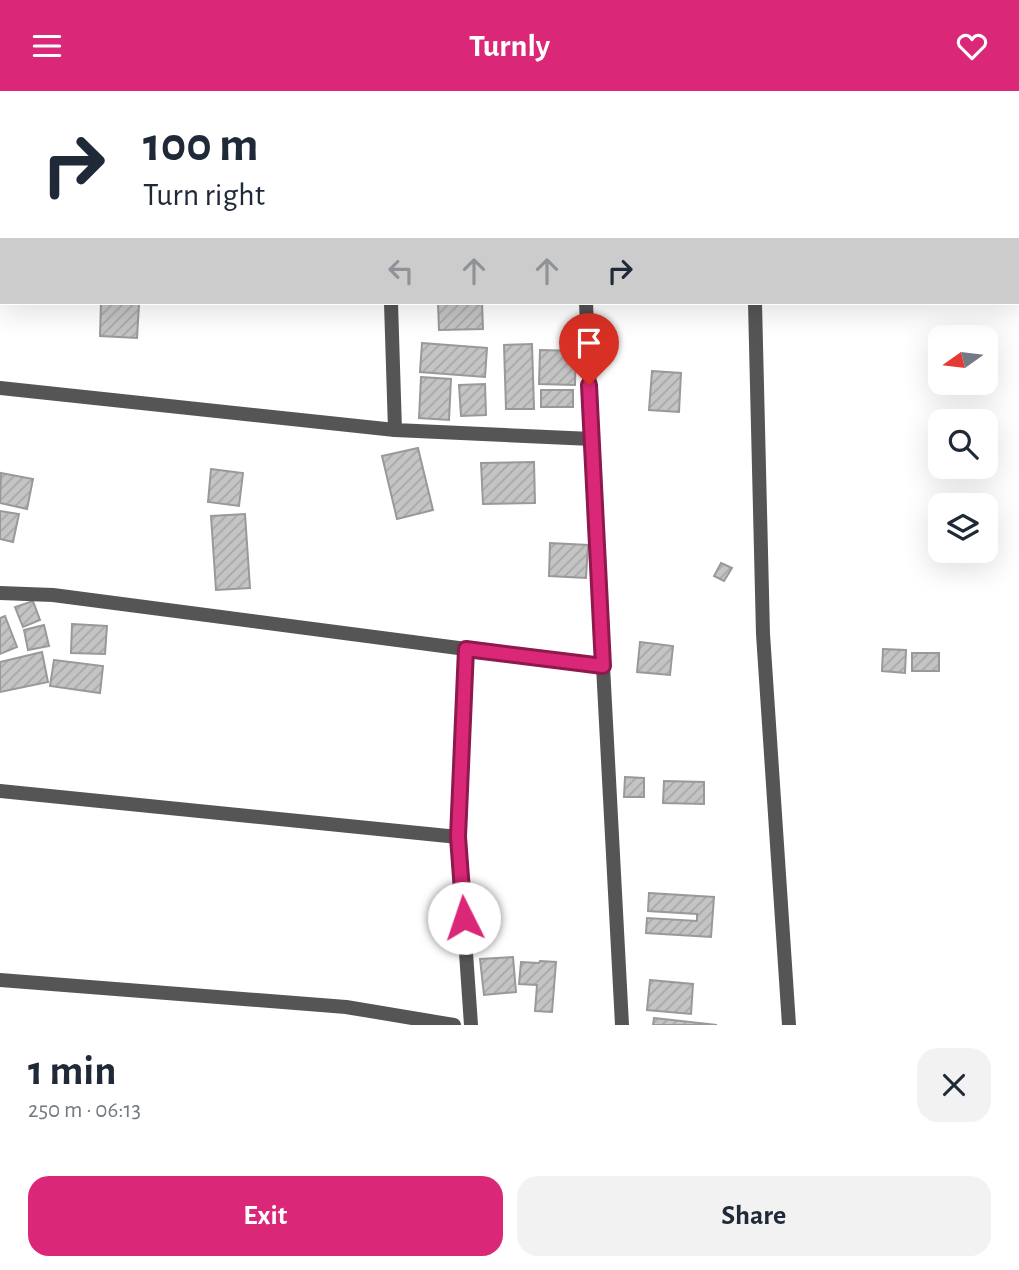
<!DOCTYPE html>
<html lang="en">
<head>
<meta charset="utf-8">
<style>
  :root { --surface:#fff; --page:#f2f2f3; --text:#1f2937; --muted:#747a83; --accent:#db2777 }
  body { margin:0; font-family:"Alegreya Sans",sans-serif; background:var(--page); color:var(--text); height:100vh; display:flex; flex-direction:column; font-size:26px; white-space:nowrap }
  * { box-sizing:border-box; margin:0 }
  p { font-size:23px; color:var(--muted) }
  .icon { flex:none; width:38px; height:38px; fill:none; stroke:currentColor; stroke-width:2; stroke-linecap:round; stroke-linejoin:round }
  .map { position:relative; height:934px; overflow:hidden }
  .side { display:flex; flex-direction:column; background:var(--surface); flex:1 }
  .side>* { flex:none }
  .hud { position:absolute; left:0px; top:0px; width:1020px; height:214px; box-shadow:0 7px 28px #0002; background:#fff; color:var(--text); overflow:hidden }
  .needle { width:46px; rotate:256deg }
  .controls { position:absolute; left:928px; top:234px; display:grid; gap:14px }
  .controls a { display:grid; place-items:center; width:70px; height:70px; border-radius:14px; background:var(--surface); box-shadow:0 7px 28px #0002; font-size:35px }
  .pin { position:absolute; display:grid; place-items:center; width:60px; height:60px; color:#fff; margin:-72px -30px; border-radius:50% 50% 50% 0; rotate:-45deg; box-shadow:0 0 7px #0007 }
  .pin .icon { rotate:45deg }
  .me { position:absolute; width:77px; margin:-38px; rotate:356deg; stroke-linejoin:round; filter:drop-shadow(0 0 5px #0008) }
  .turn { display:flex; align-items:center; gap:24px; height:147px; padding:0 28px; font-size:32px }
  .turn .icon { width:91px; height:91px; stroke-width:2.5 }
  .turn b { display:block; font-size:49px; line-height:60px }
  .lanes { display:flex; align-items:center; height:66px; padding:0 28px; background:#0003; justify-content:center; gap:35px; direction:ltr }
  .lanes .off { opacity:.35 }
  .round { display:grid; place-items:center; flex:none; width:74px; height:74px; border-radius:21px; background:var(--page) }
  .headline { display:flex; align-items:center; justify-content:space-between; height:119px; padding:0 28px }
  h1 { font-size:42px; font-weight:700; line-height:52px }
  .primary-button { display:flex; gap:14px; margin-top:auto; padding:14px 28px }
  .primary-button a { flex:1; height:80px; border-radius:21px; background:var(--accent); color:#fff; font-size:28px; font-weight:700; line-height:80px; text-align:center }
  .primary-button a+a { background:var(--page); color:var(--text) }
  header { display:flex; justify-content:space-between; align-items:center; height:91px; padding:0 28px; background:var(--accent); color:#fff; font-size:32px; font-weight:700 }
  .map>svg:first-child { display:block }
  .building { fill:url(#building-hatch); stroke:#999; stroke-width:2 }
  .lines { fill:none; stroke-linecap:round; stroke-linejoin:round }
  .street { stroke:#555; stroke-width:14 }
  .route-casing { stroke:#8e194d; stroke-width:18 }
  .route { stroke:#db2777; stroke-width:12 }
</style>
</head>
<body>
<header><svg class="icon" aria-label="menu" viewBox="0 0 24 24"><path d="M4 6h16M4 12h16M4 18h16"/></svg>Turnly<svg class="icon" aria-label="heart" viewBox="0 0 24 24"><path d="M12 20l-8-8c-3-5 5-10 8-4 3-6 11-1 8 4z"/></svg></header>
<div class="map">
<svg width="1019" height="934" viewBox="0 0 1019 934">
  <defs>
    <pattern id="building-hatch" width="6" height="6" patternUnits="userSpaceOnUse" patternTransform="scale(1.75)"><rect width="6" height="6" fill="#c4c4c4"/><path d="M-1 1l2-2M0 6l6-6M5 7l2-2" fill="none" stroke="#a7a7a7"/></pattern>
  </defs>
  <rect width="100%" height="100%" fill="#fff"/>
  <!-- building -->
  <g class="building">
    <polygon points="101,212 139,213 137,247 100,245"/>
    <polygon points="438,212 482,212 483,238 439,239"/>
    <polygon points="422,252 487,257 485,286 420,281"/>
    <polygon points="532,253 534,318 506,318 504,254"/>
    <polygon points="540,259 576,260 575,294 539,293"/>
    <polygon points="652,280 681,282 679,321 649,319"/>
    <polygon points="421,286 451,288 449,329 419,327"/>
    <polygon points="485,293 486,324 461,325 459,294"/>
    <rect x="541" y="299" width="32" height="17"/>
    <polygon points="418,357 433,419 397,428 382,365"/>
    <polygon points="534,371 535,412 483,413 481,372"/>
    <polygon points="211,378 243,382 239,415 208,411"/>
    <polygon points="1,382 33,388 27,418 0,412"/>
    <polygon points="0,420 19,423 13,451 0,448"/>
    <polygon points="245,423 250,497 216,499 211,425"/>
    <polygon points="550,452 588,454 586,487 549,485"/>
    <polygon points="721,472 732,477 724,490 714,485"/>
    <polygon points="33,510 40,529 23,536 15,516"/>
    <polygon points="5,525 17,556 0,563 0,527"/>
    <polygon points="72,533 107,535 105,563 71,562"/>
    <polygon points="44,534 49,555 28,559 24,539"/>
    <polygon points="640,551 673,555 670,584 637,581"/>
    <polygon points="883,558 906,559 905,582 882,580"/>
    <polygon points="42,561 48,591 0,601 0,571"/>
    <rect x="912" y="562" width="27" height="18"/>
    <polygon points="54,569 103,575 100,602 50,595"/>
    <polygon points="625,686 644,687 644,706 624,706"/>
    <polygon points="664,690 704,691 704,713 663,712"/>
    <polygon points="649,802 714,806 711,846 646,842 647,827 697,830 697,823 648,820"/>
    <polygon points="513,866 516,901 484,904 480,868"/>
    <polygon points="540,870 556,871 552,921 535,920 537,894 519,893 521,871 539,872"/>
    <polygon points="650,889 693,893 691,923 647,919"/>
    <polygon points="654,927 717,934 653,934"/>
  </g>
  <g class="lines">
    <!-- street -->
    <g class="street">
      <polyline points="386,0 386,2"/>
      <polyline points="578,0 579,2"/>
      <polyline points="750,0 750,2"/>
      <polyline points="237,2 247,0"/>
      <polyline points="0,59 2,59"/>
      <polyline points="391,212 395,339 592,348"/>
      <polyline points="586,212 603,575 622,934"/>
      <polyline points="755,212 763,543 789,934"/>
      <polyline points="0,297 395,339"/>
      <polyline points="0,502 53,504 466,558"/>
      <polyline points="0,700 458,746"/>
      <polyline points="0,889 346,916 454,934"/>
      <polyline points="471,934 458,746 466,558 603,575"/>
    </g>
  </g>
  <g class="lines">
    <!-- route casing -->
    <g class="route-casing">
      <polyline id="route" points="464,827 458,746 466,558 603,575 589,294"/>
    </g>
    <!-- route -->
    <use href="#route" class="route"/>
  </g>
</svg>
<div class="controls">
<a><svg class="needle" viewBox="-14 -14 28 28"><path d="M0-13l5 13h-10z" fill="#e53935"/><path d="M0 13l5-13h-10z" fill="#747a83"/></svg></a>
<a><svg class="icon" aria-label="search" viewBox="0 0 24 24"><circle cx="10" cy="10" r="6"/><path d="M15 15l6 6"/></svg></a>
<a><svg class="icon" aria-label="layers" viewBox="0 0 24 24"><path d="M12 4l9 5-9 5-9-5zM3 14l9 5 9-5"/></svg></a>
</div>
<div class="pin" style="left:589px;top:294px;background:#d93025"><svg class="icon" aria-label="arrive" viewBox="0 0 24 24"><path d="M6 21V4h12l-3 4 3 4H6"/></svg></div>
<svg class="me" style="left:464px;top:827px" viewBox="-20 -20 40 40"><circle r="19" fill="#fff"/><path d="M0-13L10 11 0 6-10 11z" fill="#db2777"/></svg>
<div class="hud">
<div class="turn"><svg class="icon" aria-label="right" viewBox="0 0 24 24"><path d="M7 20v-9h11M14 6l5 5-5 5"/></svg><div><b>100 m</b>Turn right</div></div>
<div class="lanes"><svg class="icon off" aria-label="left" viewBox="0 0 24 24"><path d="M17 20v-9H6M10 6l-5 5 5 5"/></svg><svg class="icon off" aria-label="ahead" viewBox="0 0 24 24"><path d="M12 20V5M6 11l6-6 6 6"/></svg><svg class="icon off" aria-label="ahead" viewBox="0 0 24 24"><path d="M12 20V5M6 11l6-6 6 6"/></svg><svg class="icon" aria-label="right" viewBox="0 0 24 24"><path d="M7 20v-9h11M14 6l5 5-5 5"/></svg></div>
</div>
</div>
<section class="side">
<div class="headline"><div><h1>1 min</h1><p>250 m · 06:13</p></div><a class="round"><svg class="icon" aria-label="close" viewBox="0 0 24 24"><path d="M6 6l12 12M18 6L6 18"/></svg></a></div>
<div class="primary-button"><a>Exit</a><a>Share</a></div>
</section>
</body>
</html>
